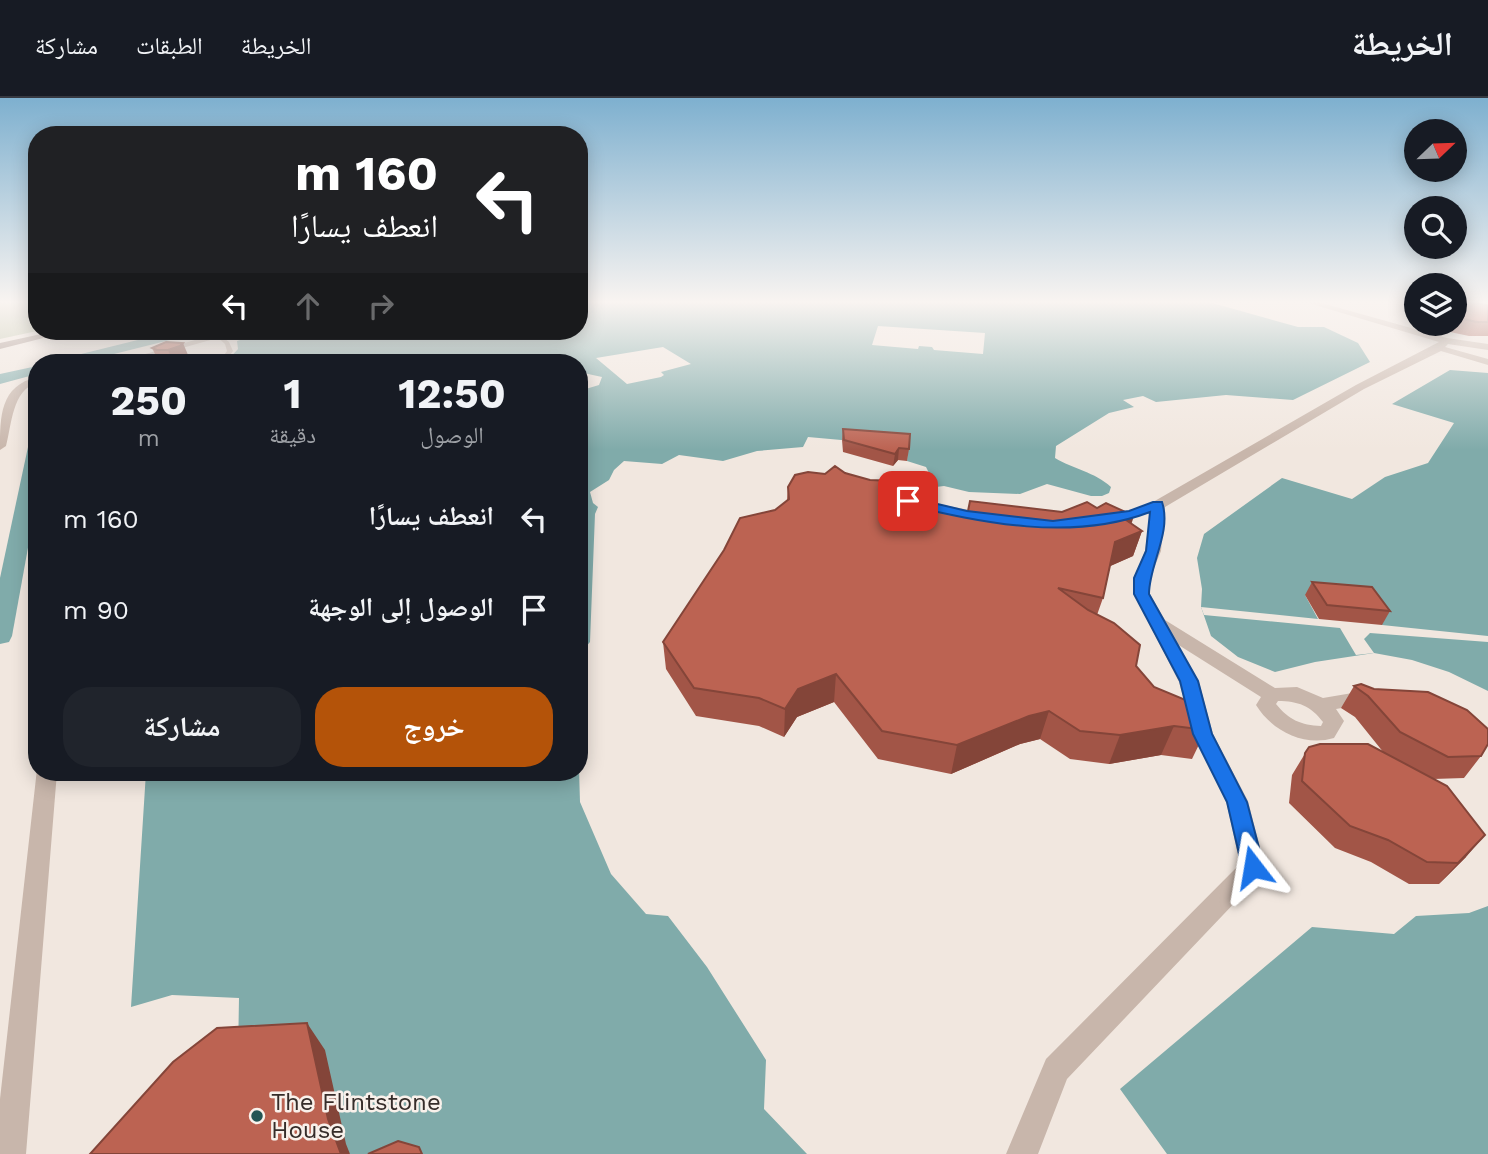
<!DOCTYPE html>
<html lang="ar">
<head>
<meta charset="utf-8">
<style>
  :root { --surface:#171b24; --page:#20242c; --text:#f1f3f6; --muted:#9ea1a6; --line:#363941; --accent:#b45309 }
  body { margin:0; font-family:"Work Sans","Noto Naskh Arabic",sans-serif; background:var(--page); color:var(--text); direction:rtl; height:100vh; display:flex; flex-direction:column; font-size:26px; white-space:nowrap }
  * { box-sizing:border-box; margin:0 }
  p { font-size:23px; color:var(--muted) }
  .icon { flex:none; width:38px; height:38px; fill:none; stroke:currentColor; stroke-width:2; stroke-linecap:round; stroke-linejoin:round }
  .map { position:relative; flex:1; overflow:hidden; direction:ltr }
  .details { position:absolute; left:28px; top:256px; width:560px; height:427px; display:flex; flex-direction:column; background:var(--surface); border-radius:28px; box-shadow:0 4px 18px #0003; direction:rtl }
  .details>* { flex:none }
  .banner { position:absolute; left:28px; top:28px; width:560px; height:214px; border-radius:28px; box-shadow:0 4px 18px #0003; direction:rtl; background:#202124; color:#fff; overflow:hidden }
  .needle { width:46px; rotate:67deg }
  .tools { position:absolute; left:1404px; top:21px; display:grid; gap:14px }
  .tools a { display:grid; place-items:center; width:63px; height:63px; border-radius:50%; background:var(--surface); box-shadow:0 4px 18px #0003; font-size:35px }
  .pin { position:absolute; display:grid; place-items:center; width:60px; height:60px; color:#fff; margin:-30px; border-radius:14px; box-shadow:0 4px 10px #0006 }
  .me { position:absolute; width:77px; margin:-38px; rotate:346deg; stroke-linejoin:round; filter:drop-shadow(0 0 5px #0008) }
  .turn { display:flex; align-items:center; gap:24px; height:147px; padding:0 35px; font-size:32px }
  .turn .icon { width:91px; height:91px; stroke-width:2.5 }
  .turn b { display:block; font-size:49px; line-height:60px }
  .lanes { display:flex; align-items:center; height:66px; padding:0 35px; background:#0003; justify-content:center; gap:35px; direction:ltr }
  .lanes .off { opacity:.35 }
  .eta { display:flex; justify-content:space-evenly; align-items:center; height:119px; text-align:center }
  .eta b { font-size:42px; font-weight:700; line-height:49px }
  .button { display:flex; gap:14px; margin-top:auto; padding:14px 35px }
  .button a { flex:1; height:80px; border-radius:28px; background:var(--accent); color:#fff; font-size:28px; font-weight:700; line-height:80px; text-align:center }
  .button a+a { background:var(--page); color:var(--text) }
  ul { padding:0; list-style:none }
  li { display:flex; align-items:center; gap:21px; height:91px; padding:0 35px }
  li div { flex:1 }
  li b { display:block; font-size:26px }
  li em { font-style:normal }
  header { display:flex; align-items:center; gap:42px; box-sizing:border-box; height:98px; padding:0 35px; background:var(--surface); border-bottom:2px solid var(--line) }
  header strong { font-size:33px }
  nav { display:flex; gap:38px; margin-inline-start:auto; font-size:24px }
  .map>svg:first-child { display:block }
  .green { fill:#b7bfa0 }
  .water { fill:#80abaa; fill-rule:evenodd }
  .pier { fill:#f1e7df }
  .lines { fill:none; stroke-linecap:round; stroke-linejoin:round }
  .canal { fill:#80abaa; fill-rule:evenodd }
  .lane { fill:#c8b6ab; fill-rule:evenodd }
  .street { fill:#c8b6ab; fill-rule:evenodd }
  .secondary { fill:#9b867d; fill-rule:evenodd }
  .wall { fill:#a25547 }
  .shaded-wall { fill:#844539 }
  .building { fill:#bc6352; stroke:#844539; stroke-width:2 }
  .route { fill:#1a73e8; stroke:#114b97; stroke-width:2 }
  .poi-dot { fill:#235554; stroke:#f9f1eb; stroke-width:2.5 }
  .labels { text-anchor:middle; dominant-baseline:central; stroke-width:5; stroke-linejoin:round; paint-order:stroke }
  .near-poi-label { font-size:24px; fill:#362d2a; stroke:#f9f1eb; text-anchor:start }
</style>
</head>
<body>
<header>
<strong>الخريطة</strong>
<nav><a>الخريطة</a><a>الطبقات</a><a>مشاركة</a></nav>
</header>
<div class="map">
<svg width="1488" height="1056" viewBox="0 0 1488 1056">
  <rect width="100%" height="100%" fill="#f1e7df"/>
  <!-- green -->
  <polygon class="green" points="0,204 37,204 37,233 0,241"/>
  <!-- water -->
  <g class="water">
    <path d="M 579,204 L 1209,204 L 1298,229 L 1324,229 L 1358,245 L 1370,264 L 1293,302 L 1226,297 L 1156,304 L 1143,298 L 1123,302 L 1134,309 L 1109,315 L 1056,348 L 1055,360 C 1073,371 1095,374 1111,389 L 1109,395 L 1102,398 L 1091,398 L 1047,386 L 1020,396 L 969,394 L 944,388 L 936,389 L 926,369 L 907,363 L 908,348 L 808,339 L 803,349 L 757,353 L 723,363 L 679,357 L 662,366 L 624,363 L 614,372 L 609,382 L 590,394 L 593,405 L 598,409 L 595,416 L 590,544 L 579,557 L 579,293 L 599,287 L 602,279 L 579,274 L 579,264 L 226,264 L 238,251 L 237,243 L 264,234 L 579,233 L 586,226 L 579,221 ZM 878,228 L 985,235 L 983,256 L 934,252 L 932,249 L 919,248 L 918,251 L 872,247 ZM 663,249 L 691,266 L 661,274 L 664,277 L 661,279 L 627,286 L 596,260 Z"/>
    <polygon points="1450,272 1488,275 1488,593 1449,574 1412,562 1374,555 1315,564 1275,574 1238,559 1211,538 1201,509 1202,491 1197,460 1204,436 1282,380 1352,401 1385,379 1428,365 1454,325 1392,306"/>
    <polygon points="579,671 580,704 611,776 646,816 668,818 707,869 766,962 764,1011 807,1056 350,1056 238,957 239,900 172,897 131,909 146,674 579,674"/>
    <polygon points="1488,808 1488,1056 1167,1056 1120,991 1312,829 1394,836 1416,818 1469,815"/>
  </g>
  <!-- pier -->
  <polygon class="pier" points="1305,497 1365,503 1382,527 1488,538 1488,544 1370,535 1364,541 1374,555 1356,557 1340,530 1204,517 1201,509 1318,521"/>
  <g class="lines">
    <!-- canal -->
    <g class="canal">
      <polygon points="174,233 196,233 194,236 82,264 59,264 61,261"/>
      <polygon points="37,268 37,276 0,286 0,276"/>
      <polygon points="37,344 37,400 12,538 9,544 0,546 0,480 28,349"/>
    </g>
    <!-- lane -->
    <polygon class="lane" points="219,236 229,244 233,253 225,264 219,264 227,253 225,246 216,238"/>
    <!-- street -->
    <g class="street">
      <path d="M 1305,204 L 1318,204 L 1447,240 L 1488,246 L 1488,252 L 1448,246 L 1445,249 L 1488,261 L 1488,267 L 1441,253 L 1364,291 L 1165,409 L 1161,453 L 1150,480 L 1150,496 L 1165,522 L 1275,590 L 1297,589 L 1323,600 L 1370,592 L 1377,594 L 1380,599 L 1377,604 L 1336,611 L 1344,623 L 1334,640 C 1304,649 1272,633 1256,607 L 1261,599 L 1177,546 L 1199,584 L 1213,636 L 1248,703 L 1265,769 L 1262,776 L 1067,981 L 1038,1056 L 1006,1056 L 1046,961 L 1240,766 L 1226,703 L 1193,636 L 1179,584 L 1134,496 L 1134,480 L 1145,453 L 1150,415 L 1111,424 L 1104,420 L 1106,417 L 1128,413 L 1153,404 L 1356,287 L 1439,244 ZM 1278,603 C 1298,603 1311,608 1323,624 L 1321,628 C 1301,627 1289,622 1276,606 Z"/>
      <polygon points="227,233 242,233 133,264 117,264"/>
      <path d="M 37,279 L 37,285 C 12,292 12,326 6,348 L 0,352 C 0,318 0,288 37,279 Z"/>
      <polygon points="914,401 989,416 996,420 989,424 909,408 907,405"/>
      <polygon points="37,671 37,674 57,674 26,1056 0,1056 0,1001"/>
    </g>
    <!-- secondary -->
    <polygon class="secondary" points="55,233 71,233 0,251 0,245"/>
  </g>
  <!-- wall -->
  <g class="wall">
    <polygon points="1454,204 1488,207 1488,238 1469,238 1436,231 1438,228 1435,226 1454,226"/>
    <polygon points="166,244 191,264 159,264 152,250"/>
    <polygon points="843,331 909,351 907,363 898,362 893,368 843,354 842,342"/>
    <polygon points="845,375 937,413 967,418 1062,414 1097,410 1131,426 1142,433 1133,458 1110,468 1103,500 1097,517 1136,568 1154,589 1206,632 1192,661 1161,657 1109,666 1070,661 1040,641 1020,646 951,676 878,661 834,604 797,619 784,639 759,628 696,618 666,571 663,544 787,402 788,389 825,376"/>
    <polygon points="1312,484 1390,513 1382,527 1319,521 1305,497"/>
    <polygon points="1354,588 1481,658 1464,680 1433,681 1466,759 1439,786 1409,786 1371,764 1335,750 1289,705 1292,677 1309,649 1384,655 1355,619 1341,610"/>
  </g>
  <!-- shaded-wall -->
  <g class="shaded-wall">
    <polygon points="183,245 191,264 173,264 168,252"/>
    <polygon points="899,350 898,362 893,368 895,356"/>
    <polygon points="1134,418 1127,439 1142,433 1133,458 1106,470 1115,444 1126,422"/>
    <polygon points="836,576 834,604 797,619 784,639 785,611 798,591"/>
    <polygon points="1049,613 1040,641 1020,646 951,676 957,647 1029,618"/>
    <polygon points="1174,628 1161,657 1109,666 1120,637"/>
    <polygon points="1485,737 1466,759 1439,786 1458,765"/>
    <polygon points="307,925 325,952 346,1046 350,1056 341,1056 328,1021"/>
  </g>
  <!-- building -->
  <g class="building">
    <polygon points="1454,204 1469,204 1488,207 1488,224 1477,224 1454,219"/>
    <polygon points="166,244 183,245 180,248 168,252 157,252 152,250"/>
    <polygon points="843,331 910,336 909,351 899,350 895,356 844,342"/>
    <polygon points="835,368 845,375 870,382 895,383 935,405 937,413 967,418 970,403 1062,414 1087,404 1097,410 1106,405 1134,418 1126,422 1142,433 1115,444 1103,500 1058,490 1088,512 1114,525 1140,547 1136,568 1154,589 1188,603 1206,632 1174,628 1120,637 1080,633 1049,613 1029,618 957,647 882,633 836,576 798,591 785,611 759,600 694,590 663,544 724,452 740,420 775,412 789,401 788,389 795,377 808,374 825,376"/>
    <polygon points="1312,484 1372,489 1390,513 1327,507"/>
    <polygon points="1361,586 1374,591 1428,594 1467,612 1488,631 1488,646 1481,658 1448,659 1400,634 1368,598 1354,588"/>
    <polygon points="1320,646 1368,646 1447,688 1485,737 1458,765 1427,764 1388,742 1350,728 1302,683 1305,655 1309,649"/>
    <polygon points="307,925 328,1021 341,1056 90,1056 173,964 217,930"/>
    <polygon points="398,1043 419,1049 422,1056 368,1056"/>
  </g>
  <!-- sky -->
  <linearGradient id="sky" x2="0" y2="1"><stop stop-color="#7eb0cf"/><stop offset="0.58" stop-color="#f9f4f1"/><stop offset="1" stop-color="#f9f4f1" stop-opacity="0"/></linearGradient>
  <rect width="1488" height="352" fill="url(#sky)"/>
  <!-- route -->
  <path class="route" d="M 908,399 L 967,413 L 1053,423 L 1129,413 L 1153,404 L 1162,404 C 1172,434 1149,467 1149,496 L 1198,583 L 1212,636 L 1247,704 L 1264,769 L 1261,776 L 1253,778 L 1245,776 L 1242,769 L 1227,704 L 1193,636 L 1180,583 L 1134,496 L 1134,480 L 1146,453 L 1150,414 C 1071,444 983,425 903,406 L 903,400 Z"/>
  <!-- markers -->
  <circle class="poi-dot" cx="257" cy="1018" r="7"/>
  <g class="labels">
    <!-- near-poi labels -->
    <g class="near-poi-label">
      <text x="271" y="1004">The Flintstone<tspan x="271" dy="28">House</tspan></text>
    </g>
  </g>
</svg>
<div class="tools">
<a><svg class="needle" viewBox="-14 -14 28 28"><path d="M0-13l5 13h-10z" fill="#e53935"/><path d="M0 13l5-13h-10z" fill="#9ea1a6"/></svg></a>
<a><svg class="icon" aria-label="search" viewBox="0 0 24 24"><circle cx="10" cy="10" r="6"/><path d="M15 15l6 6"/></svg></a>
<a><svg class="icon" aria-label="layers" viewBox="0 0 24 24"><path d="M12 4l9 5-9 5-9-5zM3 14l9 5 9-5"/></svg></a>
</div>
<div class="pin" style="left:908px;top:403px;background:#d93025"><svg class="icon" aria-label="arrive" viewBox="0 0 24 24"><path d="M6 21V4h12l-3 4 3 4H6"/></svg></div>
<svg class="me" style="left:1253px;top:769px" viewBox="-20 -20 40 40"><path d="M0-17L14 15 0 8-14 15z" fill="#1a73e8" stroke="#fff" stroke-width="4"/></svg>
<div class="banner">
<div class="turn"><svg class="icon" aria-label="left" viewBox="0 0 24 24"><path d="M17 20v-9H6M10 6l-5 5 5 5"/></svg><div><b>160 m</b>انعطف يسارًا</div></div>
<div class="lanes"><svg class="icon" aria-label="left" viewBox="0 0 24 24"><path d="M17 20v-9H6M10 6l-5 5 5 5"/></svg><svg class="icon off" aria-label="ahead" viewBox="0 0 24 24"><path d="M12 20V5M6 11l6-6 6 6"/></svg><svg class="icon off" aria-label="right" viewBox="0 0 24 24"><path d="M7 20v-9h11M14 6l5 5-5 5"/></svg></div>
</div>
<section class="details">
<div class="eta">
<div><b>12:50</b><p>الوصول</p></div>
<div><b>1</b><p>دقيقة</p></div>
<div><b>250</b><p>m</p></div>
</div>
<ul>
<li><svg class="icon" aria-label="left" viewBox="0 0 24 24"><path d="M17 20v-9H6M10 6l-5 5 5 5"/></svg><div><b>انعطف يسارًا</b></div><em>160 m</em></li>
<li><svg class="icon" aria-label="arrive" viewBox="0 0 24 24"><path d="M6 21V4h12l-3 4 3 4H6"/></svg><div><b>الوصول إلى الوجهة</b></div><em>90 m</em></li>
</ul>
<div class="button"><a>خروج</a><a>مشاركة</a></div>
</section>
</div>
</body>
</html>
